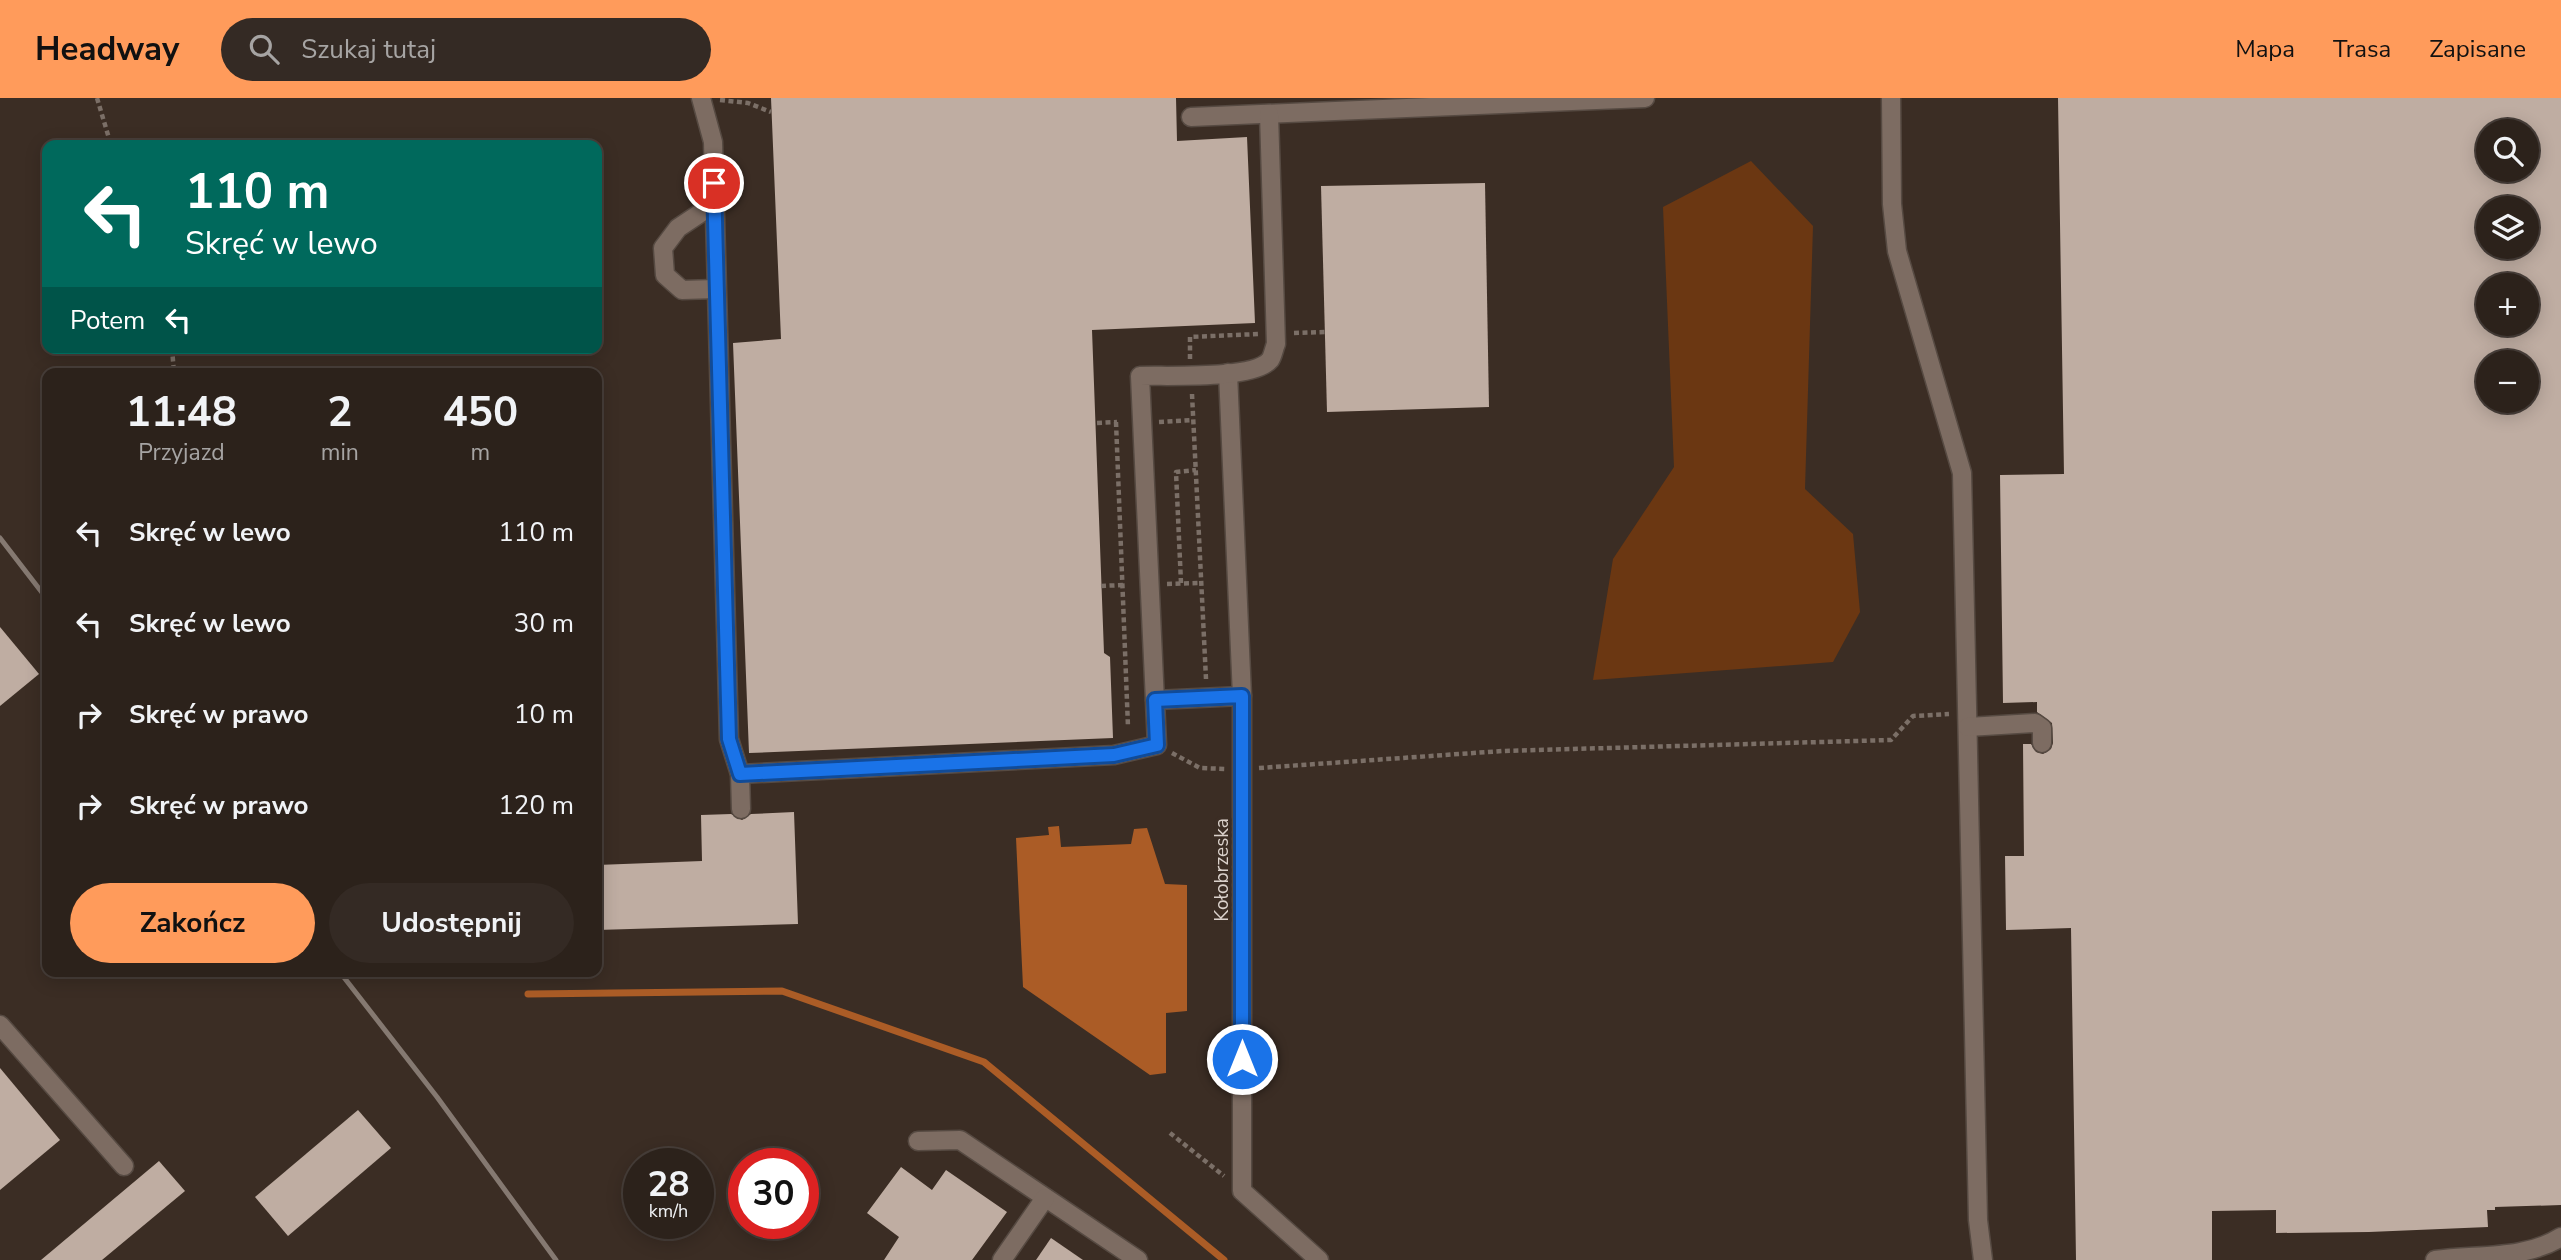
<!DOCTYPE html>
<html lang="pl">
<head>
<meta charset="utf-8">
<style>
  :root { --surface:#2c221b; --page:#342a24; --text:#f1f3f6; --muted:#a6a4a3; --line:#483f3a; --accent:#ff9b5b }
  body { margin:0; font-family:"Nunito Sans",sans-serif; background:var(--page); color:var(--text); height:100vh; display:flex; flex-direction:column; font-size:26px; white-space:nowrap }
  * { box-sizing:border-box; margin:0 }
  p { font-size:23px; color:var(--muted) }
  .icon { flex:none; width:38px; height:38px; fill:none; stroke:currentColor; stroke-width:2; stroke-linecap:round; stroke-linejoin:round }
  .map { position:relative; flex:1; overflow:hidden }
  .sheet { position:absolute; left:42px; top:270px; width:560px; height:609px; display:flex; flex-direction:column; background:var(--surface); border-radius:14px; box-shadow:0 4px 18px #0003,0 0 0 2px var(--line) }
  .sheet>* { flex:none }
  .top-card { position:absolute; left:42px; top:42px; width:560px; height:214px; border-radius:14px; box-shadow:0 4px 18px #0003,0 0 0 2px var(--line); background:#00695c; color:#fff; overflow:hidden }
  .fabs { position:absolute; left:2476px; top:21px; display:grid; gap:14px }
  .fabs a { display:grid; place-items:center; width:63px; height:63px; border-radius:50%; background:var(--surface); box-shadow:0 4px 18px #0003,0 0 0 2px var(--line); font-size:35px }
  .speed { position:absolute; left:623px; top:1050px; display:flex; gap:14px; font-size:35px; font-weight:700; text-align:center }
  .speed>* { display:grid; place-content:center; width:91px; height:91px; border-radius:50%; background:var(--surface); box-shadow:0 4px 18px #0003,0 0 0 2px var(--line); line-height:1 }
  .speed small { font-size:18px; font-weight:400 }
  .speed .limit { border:10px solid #d22; background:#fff; color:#111 }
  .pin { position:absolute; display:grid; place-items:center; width:60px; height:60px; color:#fff; margin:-30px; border:4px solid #fff; border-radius:50%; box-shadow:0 2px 7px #0007 }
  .me { position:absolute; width:77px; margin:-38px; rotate:0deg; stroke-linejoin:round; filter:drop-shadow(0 0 5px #0008) }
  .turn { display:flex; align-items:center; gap:24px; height:147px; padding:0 28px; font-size:32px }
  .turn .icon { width:91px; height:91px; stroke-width:2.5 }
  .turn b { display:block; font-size:49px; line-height:60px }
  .then { display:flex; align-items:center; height:66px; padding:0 28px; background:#0003; gap:14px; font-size:26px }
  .eta { display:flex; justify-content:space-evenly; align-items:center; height:119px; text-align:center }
  .eta b { font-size:42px; font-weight:700; line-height:49px }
  .action { display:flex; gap:14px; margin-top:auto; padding:14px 28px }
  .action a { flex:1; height:80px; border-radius:42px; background:var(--accent); color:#111; font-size:28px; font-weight:700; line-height:80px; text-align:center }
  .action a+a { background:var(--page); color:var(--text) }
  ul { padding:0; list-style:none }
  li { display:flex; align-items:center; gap:21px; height:91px; padding:0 28px }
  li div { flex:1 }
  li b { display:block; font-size:26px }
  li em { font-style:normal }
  header { display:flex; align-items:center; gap:42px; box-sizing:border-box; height:98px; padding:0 35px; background:var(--accent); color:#111 }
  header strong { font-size:33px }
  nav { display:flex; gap:38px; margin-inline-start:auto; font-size:24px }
  .search { width:490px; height:63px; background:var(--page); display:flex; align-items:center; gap:18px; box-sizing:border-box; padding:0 24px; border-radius:38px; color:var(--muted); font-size:26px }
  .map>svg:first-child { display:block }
  .green { fill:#6b3712 }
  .water { fill:#ab5c26 }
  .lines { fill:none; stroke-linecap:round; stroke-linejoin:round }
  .stream { stroke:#ab5c26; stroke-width:7 }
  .building { fill:#bfada2; fill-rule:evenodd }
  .minor-casing { stroke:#564a42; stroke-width:21 }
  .path { stroke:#7b6f67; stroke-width:4.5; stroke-dasharray:5 3.5; stroke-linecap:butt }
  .minor { stroke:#7d6c62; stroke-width:18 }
  .rail { stroke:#857971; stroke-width:5 }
  .route-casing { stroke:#114b97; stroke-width:18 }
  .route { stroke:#1a73e8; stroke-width:12 }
  .labels { text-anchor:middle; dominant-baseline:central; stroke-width:7; stroke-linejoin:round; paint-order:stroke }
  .street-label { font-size:19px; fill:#dad1cb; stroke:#3b2d24 }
</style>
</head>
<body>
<header>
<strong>Headway</strong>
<div class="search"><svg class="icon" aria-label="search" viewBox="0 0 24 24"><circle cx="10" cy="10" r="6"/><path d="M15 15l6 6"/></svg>Szukaj tutaj</div>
<nav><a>Mapa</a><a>Trasa</a><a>Zapisane</a></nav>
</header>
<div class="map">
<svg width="2561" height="1162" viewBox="0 0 2561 1162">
  <rect width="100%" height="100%" fill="#3b2d24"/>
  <!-- green -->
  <polygon class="green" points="1751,63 1813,128 1805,391 1853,436 1860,514 1833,564 1593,582 1613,461 1674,369 1663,109"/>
  <!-- water -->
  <polygon class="water" points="1059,728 1061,749 1131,746 1134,731 1147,730 1165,786 1187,787 1187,913 1166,915 1166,975 1150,977 1023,889 1016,740 1049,737 1048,729"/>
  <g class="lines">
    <!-- stream -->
    <polyline class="stream" points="528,896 782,893 984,964 1224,1162"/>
  </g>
  <!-- building -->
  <g class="building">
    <polygon points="771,0 1176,0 1177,43 1247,39 1255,225 1092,232 1104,555 1110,559 1113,640 749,655 733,245 781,241"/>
    <path d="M 2058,0 L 2561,0 L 2561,1107 L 2495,1109 L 2495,1112 L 2487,1112 L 2488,1129 L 2369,1134 L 2276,1135 L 2276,1112 L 2212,1113 L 2212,1162 L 2076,1162 L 2071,830 L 2006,832 L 2005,758 L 2024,758 L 2023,646 L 2031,646 L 2036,654 L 2043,656 L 2051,651 L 2053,645 L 2052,625 L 2037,614 L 2037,604 L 2003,605 L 2000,377 L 2064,376 ZM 2488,33 L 2527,33 L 2527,72 L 2488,72 ZM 2488,110 L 2527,110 L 2527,149 L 2488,149 ZM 2488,187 L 2527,187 L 2527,226 L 2488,226 ZM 2488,264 L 2527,264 L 2527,303 L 2488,303 Z"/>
    <polygon points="1485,85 1489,309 1327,314 1321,88"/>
    <polygon points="0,529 39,576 0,608"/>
    <polygon points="794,714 798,826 597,832 597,767 702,763 701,717 731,716 742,722 751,716"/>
    <polygon points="0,970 60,1042 0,1092"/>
    <polygon points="358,1012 391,1050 288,1138 255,1099"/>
    <polygon points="159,1063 185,1093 102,1162 41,1162"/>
    <polygon points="901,1069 932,1092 946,1072 1007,1114 972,1162 884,1162 899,1139 867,1115"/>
    <polygon points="1051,1140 1083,1162 1036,1162"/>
  </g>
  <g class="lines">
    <!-- minor casing -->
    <g class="minor-casing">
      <g id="minor">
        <polyline points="701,0 713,44 729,641 740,676 741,711"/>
        <polyline points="1891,0 1892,106 1897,153 1962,375 1978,1122 1983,1162"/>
        <polyline points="1191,19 1645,0"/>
        <polyline points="714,106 678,130 663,150 665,177 682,192 716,191"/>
        <polyline points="1228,275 1242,598 1242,1093 1319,1162"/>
        <polyline points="1155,602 1242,598"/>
        <polyline points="1968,629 2035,625 2042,630 2042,645"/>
        <path d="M 740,676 L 1114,657 L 1157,647 L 1140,278 C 1167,277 1253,282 1270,262 C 1273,258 1274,250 1276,246 L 1269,16"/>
        <polyline points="0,927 124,1068"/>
        <polyline points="918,1043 960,1042 1138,1162"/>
        <polyline points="1002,1162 1045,1100"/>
        <path d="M 2435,1162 C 2478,1156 2524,1162 2561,1139"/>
      </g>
    </g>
    <!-- path -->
    <g class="path">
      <polyline points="97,0 111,47"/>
      <polyline points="720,2 748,5 771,14"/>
      <polyline points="1294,235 1325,234"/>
      <polyline points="172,250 174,275"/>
      <polyline points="1190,261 1190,239 1258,236"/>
      <polyline points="1192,296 1206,581"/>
      <polyline points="1116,324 1128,629"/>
      <polyline points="1159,324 1193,322"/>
      <polyline points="1097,325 1117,324"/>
      <polyline points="1181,485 1176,374 1196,372"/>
      <polyline points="1167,486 1201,485"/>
      <polyline points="1101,488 1123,487"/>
      <polyline points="1172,655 1200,670 1226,671"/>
      <polyline points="1259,670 1502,653 1891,642 1913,618 1949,616"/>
      <polyline points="1170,1035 1224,1078"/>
    </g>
    <!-- minor -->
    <use href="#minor" class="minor"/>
    <!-- rail -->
    <g class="rail">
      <polyline points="0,440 47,501"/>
      <polyline points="339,873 437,999 556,1162"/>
    </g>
  </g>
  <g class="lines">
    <!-- route casing -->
    <g class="route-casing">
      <polyline id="route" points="714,85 729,641 740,676 1114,657 1157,647 1155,602 1242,598 1242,961"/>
    </g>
    <!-- route -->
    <use href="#route" class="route"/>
  </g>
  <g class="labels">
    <!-- street labels -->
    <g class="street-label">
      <text transform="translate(1222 772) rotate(-90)">Kołobrzeska</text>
    </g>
  </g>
</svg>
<div class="fabs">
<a><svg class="icon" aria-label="search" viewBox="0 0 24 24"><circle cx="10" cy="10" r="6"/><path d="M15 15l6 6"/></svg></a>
<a><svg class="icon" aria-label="layers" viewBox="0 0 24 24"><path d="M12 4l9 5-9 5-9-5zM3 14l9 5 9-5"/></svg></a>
<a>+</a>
<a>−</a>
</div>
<div class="speed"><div>28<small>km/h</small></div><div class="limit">30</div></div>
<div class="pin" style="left:714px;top:85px;background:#d93025"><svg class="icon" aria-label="arrive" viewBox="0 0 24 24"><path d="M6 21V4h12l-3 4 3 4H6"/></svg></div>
<svg class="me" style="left:1242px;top:961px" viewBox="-20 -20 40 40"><circle r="17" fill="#1a73e8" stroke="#fff" stroke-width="3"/><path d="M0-11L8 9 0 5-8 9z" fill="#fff"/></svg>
<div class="top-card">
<div class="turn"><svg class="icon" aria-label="left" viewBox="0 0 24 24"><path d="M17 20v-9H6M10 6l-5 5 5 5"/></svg><div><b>110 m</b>Skręć w lewo</div></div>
<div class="then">Potem<svg class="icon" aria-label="left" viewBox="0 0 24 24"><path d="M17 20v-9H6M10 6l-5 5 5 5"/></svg></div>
</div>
<section class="sheet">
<div class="eta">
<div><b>11:48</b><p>Przyjazd</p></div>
<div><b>2</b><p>min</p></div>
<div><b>450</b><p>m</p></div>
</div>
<ul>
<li><svg class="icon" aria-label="left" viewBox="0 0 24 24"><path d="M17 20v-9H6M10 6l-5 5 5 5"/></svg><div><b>Skręć w lewo</b></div><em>110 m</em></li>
<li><svg class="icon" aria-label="left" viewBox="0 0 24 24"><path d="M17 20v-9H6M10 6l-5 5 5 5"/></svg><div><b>Skręć w lewo</b></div><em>30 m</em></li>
<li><svg class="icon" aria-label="right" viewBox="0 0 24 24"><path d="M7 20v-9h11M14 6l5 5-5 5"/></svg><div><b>Skręć w prawo</b></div><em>10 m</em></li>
<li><svg class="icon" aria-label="right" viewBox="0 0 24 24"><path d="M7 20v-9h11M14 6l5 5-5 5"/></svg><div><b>Skręć w prawo</b></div><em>120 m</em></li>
</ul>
<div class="action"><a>Zakończ</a><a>Udostępnij</a></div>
</section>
</div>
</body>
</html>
